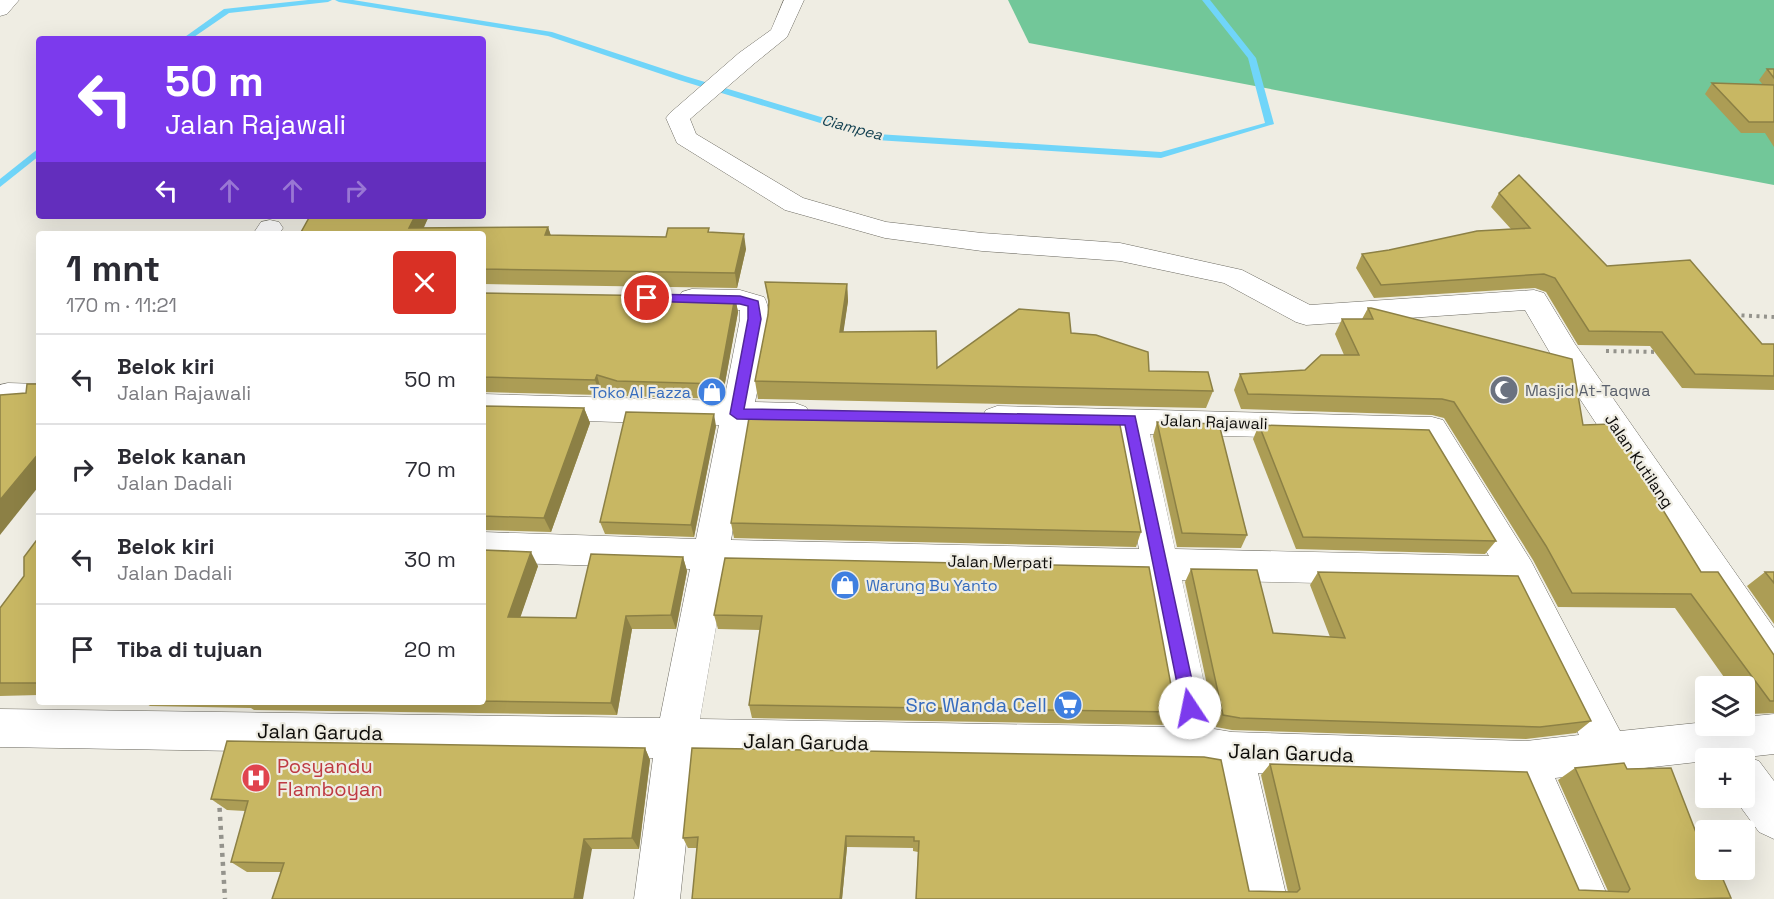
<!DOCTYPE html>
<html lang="id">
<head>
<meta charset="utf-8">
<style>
  :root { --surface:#fff; --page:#f2f2f3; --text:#2b2b33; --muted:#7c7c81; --line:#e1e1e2 }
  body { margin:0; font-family:"Space Grotesk",sans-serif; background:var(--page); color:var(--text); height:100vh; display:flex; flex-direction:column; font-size:22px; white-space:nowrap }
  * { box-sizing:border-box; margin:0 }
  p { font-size:20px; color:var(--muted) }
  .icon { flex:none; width:33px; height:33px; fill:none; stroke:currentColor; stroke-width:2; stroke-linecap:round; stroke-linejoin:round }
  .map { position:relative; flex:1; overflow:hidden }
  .side { position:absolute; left:36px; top:231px; width:450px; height:474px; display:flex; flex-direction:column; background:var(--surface); border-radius:6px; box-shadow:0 6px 24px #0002 }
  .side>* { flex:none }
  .banner { position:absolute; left:36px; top:36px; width:450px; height:183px; border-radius:6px; box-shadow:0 6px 24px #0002; background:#7c3aed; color:#fff; overflow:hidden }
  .buttons { position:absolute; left:1695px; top:676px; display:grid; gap:12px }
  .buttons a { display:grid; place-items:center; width:60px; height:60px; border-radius:6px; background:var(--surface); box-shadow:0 6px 24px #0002; font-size:30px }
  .pin { position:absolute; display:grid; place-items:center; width:51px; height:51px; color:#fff; margin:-26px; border:3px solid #fff; border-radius:50%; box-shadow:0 2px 6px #0007 }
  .me { position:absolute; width:66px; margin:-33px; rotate:349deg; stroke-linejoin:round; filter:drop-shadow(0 0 4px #0008) }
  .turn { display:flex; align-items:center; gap:21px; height:126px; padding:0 30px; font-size:27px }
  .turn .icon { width:78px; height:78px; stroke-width:2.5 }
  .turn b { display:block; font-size:42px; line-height:51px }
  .lanes { display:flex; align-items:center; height:57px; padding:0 30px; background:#0003; justify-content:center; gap:30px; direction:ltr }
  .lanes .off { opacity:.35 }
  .round { display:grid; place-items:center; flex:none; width:63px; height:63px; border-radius:6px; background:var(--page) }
  .head { display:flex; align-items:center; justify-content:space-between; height:102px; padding:0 30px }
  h1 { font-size:36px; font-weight:800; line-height:45px }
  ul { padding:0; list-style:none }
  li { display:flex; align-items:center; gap:18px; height:90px; padding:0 30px; border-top:2px solid var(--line) }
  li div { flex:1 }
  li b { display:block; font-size:22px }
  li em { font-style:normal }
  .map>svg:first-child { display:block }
  .forest { fill:#72c799 }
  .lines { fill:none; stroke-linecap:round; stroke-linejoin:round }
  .stream { fill:#70d5f9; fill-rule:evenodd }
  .minor-casing { stroke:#6d6b62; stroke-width:1 }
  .path-far1 { stroke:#94938c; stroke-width:4; stroke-dasharray:3 4.5; stroke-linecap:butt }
  .path { stroke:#94938c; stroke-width:4.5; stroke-dasharray:4 5; stroke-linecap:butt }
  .minor { fill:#fff; fill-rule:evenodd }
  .wall { fill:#ac9d55 }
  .shaded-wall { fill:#8c8045 }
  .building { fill:#c8b763; stroke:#8c8045; stroke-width:1.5 }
  .route { fill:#7c3aed; stroke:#51269a; stroke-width:1.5 }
  .labels { text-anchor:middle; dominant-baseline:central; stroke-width:4.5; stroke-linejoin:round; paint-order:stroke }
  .far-water-label { font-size:15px; font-style:italic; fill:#154252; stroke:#efede3 }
  .worship-label { font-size:16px; fill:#5b616d; stroke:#efede3; text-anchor:start }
  .shop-label { font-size:16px; fill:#366cbe; stroke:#efede3; text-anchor:end }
  .street-label { font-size:16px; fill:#0d0c09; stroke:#efede3 }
  .near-shop-label { font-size:20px; fill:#366cbe; stroke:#efede3; text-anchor:end }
  .near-street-label { font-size:20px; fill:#0d0c09; stroke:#efede3 }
  .near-health-label { font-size:20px; fill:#be3a42; stroke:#efede3; text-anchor:start }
</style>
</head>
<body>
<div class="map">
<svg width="1774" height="899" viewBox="0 0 1774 899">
  <rect width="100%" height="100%" fill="#efede3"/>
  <!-- forest -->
  <polygon class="forest" points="1008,0 1774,0 1774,185 1029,43"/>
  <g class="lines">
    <!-- stream -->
    <g class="stream">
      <polygon points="308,0 332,0 328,2 229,13 191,39 182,39 224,9"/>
      <polygon points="335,0 353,0 552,32 685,76 877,134 1161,152 1265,123 1248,58 1202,0 1210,0 1256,58 1274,124 1161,158 876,140 679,80 548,36 339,2"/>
      <polygon points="39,148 39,156 0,187 0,179"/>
    </g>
    <!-- minor casing -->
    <g class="minor-casing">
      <g id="minor">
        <polygon points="0,0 19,0 7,14 0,16"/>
        <polygon points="784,0 804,0 787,37 755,63 690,119 696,134 803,198 886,222 982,233 1120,243 1242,270 1310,305 1534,290 1544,293 1575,344 1774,628 1774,678 1760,672 1553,358 1525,310 1306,325 1296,322 1224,283 1120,261 982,251 885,238 785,210 677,143 666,118 670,113 739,53 771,30"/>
        <polygon points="270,220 279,222 283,228 279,234 253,234 261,222"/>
        <path d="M 692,289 L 740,290 L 764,297 C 777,318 760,377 755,402 L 795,403 L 806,407 L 811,415 L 806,423 L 795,427 L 751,426 L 731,540 L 1139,549 L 1117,433 L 997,430 L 986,426 L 981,418 L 986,410 L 997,406 L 1432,417 L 1443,420 L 1531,561 L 1620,731 L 1706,722 L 1706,726 L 1744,726 L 1744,717 L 1774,714 L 1774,754 L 1747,757 L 1759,761 L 1774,781 L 1774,839 L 1759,832 L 1734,798 L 1744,798 L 1744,759 L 1706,759 L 1706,761 L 1555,778 L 1609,899 L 1563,899 L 1513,781 L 1258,773 L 1287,899 L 1241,899 L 1215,770 L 1197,767 L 695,758 L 680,899 L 634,899 L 653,758 L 0,747 L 0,709 L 660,718 L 690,569 L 483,562 L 483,532 L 696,539 L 719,425 L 483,418 L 483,394 L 724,401 L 740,319 L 740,310 L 692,309 L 682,306 L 678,299 L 682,292 ZM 1150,434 L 1422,441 L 1489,556 L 1175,549 ZM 726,570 L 1145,579 L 1172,727 L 700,719 ZM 1182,580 L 1507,587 L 1579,735 L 1526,741 L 1232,732 L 1214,729 Z"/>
        <polygon points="8,383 39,384 39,406 10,406 0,409 0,385"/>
      </g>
    </g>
    <!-- path-far1 -->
    <g class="path-far1">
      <polyline points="1734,315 1774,317"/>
      <polyline points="1606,351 1659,352"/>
    </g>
    <!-- path -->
    <polyline class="path" points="219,799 225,899"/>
    <!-- minor -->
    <use href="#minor" class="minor"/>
  </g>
  <!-- wall -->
  <g class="wall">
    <polygon points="1767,69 1774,69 1774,147 1765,133 1741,133 1705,94 1712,83 1763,85 1759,80"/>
    <polygon points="1499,193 1607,266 1762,344 1774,344 1774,390 1682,388 1650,346 1578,345 1546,292 1535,288 1374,298 1356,268 1362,254 1389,250 1511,229 1491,207"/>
    <polygon points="310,216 429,216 423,228 548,227 551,236 666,237 710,232 746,249 737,288 483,284 483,234 300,234"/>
    <polygon points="765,282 847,284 848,301 843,332 937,368 1071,333 1149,371 1213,391 1206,408 758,399 755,381 768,315 769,306"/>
    <polygon points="483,293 735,297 738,312 722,399 622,396 601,390 600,395 483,392"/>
    <polygon points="1368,308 1583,425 1658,497 1656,499 1701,572 1774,655 1774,713 1750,714 1744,706 1744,687 1731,687 1675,608 1558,607 1533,560 1444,418 1432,415 1241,409 1234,390 1240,374 1305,370 1344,355 1335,334 1342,319 1362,319"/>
    <polygon points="483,406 584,408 590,423 551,532 483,530"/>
    <polygon points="1157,422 1247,535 1241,548 1177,547 1153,436"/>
    <polygon points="1259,425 1496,541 1485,554 1296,549 1253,439"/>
    <polygon points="716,426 694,537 605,534 600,522"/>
    <polygon points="731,523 1141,532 1136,547 734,538"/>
    <polygon points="39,537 39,695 0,696 0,608 24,576"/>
    <polygon points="483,550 538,566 520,617 576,618 683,557 687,571 676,629 632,629 617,715 254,710 251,708 150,706 144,702 483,702"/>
    <polygon points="725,558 1176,712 1169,725 752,718 749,705 760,630 718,629 714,615"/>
    <polygon points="1191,569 1273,633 1330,637 1310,585 1318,572 1591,721 1576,733 1526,739 1232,730 1216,727 1185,582"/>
    <polygon points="1765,572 1774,572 1774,624 1747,586"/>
    <polygon points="645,748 650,760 639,849 592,849 281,872 247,872 231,862 245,811 227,810 211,799"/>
    <polygon points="692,748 1249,891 1288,892 1261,775 1270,764 1579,890 1608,891 1558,780 1575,768 1627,769 1697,835 1731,898 1728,899 916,899 918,852 913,851 913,848 847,847 842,899 692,899 697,848 688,848 683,838"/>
  </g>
  <!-- shaded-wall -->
  <g class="shaded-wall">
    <polygon points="415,216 429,216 421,234 409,228"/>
    <polygon points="548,227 553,242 545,235"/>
    <polygon points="744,234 746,249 737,288 735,273"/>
    <polygon points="847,284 848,301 841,349 840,332"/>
    <polygon points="735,297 738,312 722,399 719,384"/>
    <polygon points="597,375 601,390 600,395 595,380"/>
    <polygon points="584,408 590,423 551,532 544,518"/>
    <polygon points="714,414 716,426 694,537 691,525"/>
    <polygon points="39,453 39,486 0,535 0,500"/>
    <polygon points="531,552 538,566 516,630 508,617"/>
    <polygon points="683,557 687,571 676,629 671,615"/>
    <polygon points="626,616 632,629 617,715 611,703"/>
    <polygon points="645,748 650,760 639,849 632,838"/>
    <polygon points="846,836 847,847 842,899 840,899"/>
    <polygon points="584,839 592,849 583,899 574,899"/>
  </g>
  <!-- building -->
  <g class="building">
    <polygon points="1767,69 1774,69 1774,78"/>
    <polygon points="1712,83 1774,85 1774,122 1749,122"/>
    <polygon points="1519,175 1607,266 1690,260 1762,344 1774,344 1774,376 1695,374 1662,332 1589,331 1555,278 1544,274 1381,285 1362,254 1389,250 1477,231 1530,228 1499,193"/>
    <polygon points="310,216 415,216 409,228 548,227 545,235 666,237 668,228 709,228 708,232 744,234 735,273 483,269 483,234 300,234"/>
    <polygon points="765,282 847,284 840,332 936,331 937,368 1019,309 1069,313 1071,333 1096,335 1148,352 1149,371 1208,372 1213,391 755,381 768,315 769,301"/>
    <polygon points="483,293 735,297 719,384 617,381 597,375 595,380 483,377"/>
    <polygon points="1368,308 1371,308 1572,359 1583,425 1612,424 1634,456 1658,497 1655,497 1701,572 1718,572 1774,655 1774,701 1770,701 1691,594 1572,593 1546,546 1454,402 1442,399 1248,394 1240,374 1305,370 1321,355 1359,355 1342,319 1373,319"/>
    <polygon points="27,384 39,384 38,387 39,387 39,453 0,500 0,395 26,393"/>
    <polygon points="483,406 584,408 544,518 483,516"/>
    <polygon points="626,412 714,414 691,525 600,522"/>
    <polygon points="750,412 1119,420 1141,532 731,523"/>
    <polygon points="1157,422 1219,424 1247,535 1182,533"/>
    <polygon points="1259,425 1429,430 1496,541 1303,537"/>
    <polygon points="39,537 39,683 0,683 0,608 24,576 24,557"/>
    <polygon points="483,550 531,552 508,617 576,618 591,554 683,557 671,615 626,616 611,703 483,701"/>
    <polygon points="725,558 1149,567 1176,712 749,705 762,616 714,615"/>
    <polygon points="1191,569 1257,570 1273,633 1345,638 1318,572 1518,576 1591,721 1540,727 1240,718 1223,715"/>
    <polygon points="1765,572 1774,572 1774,583"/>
    <polygon points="227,741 645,748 632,838 584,839 574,899 272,899 284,863 231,862 248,801 211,799"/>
    <polygon points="692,748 1204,757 1221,760 1249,891 1297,892 1300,889 1270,764 1527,772 1579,890 1628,892 1630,889 1575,768 1624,763 1627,769 1671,768 1697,835 1704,835 1706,840 1706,870 1719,870 1731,898 1692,899 916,899 919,841 914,841 914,837 846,836 840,899 692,899 698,837 683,838"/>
  </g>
  <!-- route -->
  <polygon class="route" points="647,294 740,296 758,301 761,319 744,409 1135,416 1198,708 1196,714 1190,716 1184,714 1182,708 1125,425 737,419 730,414 748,319 748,306 740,304 642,301 642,295"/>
  <!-- icons -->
  <defs>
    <g id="mosque-disc" transform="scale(1.5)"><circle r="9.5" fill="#6b7280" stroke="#efede3"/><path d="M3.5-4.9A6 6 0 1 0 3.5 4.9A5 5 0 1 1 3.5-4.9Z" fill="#fff"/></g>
    <g id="shop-disc" transform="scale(1.5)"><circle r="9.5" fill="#3f7fe0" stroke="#efede3"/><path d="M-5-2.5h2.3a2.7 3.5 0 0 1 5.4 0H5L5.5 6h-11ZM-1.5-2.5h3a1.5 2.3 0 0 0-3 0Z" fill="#fff"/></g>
    <g id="supermarket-disc" transform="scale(1.5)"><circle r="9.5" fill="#3f7fe0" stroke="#efede3"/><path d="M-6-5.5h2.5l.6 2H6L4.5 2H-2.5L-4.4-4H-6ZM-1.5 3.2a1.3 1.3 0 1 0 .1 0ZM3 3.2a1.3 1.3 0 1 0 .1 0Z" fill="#fff"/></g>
    <g id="hospital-disc" transform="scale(1.5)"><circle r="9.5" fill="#e0444e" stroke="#efede3"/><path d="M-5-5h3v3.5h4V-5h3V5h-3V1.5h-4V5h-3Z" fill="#fff"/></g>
  </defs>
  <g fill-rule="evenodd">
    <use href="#mosque-disc" x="1504" y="390"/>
    <use href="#shop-disc" x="712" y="392"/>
    <use href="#shop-disc" x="845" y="585"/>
    <use href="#supermarket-disc" x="1068" y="705"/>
    <use href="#hospital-disc" x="256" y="778"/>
  </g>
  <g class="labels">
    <!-- far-water labels -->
    <g class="far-water-label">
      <text transform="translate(852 127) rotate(15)">Ciampea</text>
    </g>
    <!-- worship labels -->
    <g class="worship-label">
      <text x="1525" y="390">Masjid At-Taqwa</text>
    </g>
    <!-- shop labels -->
    <g class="shop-label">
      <text x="691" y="392">Toko Al Fazza</text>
      <text x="866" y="585" text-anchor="start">Warung Bu Yanto</text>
    </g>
    <!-- street labels -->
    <g class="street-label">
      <text transform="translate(1214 422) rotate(2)">Jalan Rajawali</text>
      <text transform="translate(1639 461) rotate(56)">Jalan Kutilang</text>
      <text transform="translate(1000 562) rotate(1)">Jalan Merpati</text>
    </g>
    <!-- near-shop labels -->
    <g class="near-shop-label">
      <text x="1047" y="705">Src Wanda Cell</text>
    </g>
    <!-- near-street labels -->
    <g class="near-street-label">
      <text transform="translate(320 732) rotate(1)">Jalan Garuda</text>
      <text transform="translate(806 742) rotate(1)">Jalan Garuda</text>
      <text transform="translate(1291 753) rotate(2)">Jalan Garuda</text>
    </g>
    <!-- near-health labels -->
    <g class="near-health-label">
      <text x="277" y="766">Posyandu<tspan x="277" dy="23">Flamboyan</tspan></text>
    </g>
  </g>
</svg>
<div class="buttons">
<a><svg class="icon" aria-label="layers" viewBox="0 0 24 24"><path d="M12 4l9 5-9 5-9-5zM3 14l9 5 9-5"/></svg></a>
<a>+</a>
<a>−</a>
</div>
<div class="pin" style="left:647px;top:298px;background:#d93025"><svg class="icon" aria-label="arrive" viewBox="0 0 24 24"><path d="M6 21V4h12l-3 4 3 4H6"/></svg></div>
<svg class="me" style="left:1190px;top:708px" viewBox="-20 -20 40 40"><circle r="19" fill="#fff"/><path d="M0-13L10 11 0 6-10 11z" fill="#7c3aed"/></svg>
<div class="banner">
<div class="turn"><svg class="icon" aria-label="left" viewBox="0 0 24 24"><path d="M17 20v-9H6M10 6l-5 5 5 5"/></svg><div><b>50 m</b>Jalan Rajawali</div></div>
<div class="lanes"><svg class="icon" aria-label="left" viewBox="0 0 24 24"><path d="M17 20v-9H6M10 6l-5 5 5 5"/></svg><svg class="icon off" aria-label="ahead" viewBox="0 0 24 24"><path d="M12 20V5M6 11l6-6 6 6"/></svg><svg class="icon off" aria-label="ahead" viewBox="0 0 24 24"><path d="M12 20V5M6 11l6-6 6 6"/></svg><svg class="icon off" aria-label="right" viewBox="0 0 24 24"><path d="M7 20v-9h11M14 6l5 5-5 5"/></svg></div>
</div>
<section class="side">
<div class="head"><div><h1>1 mnt</h1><p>170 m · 11:21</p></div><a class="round" style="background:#d93025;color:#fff"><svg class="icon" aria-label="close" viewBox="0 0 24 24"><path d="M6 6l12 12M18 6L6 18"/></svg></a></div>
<ul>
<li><svg class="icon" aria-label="left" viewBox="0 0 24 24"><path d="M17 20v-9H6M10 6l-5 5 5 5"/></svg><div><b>Belok kiri</b><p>Jalan Rajawali</p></div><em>50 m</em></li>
<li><svg class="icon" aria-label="right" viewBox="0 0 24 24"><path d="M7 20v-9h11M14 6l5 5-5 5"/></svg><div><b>Belok kanan</b><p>Jalan Dadali</p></div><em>70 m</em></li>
<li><svg class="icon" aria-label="left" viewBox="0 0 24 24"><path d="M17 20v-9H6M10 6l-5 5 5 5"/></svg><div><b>Belok kiri</b><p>Jalan Dadali</p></div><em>30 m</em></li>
<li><svg class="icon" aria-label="arrive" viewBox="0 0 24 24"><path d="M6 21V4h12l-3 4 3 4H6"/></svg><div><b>Tiba di tujuan</b></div><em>20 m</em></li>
</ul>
</section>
</div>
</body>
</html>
